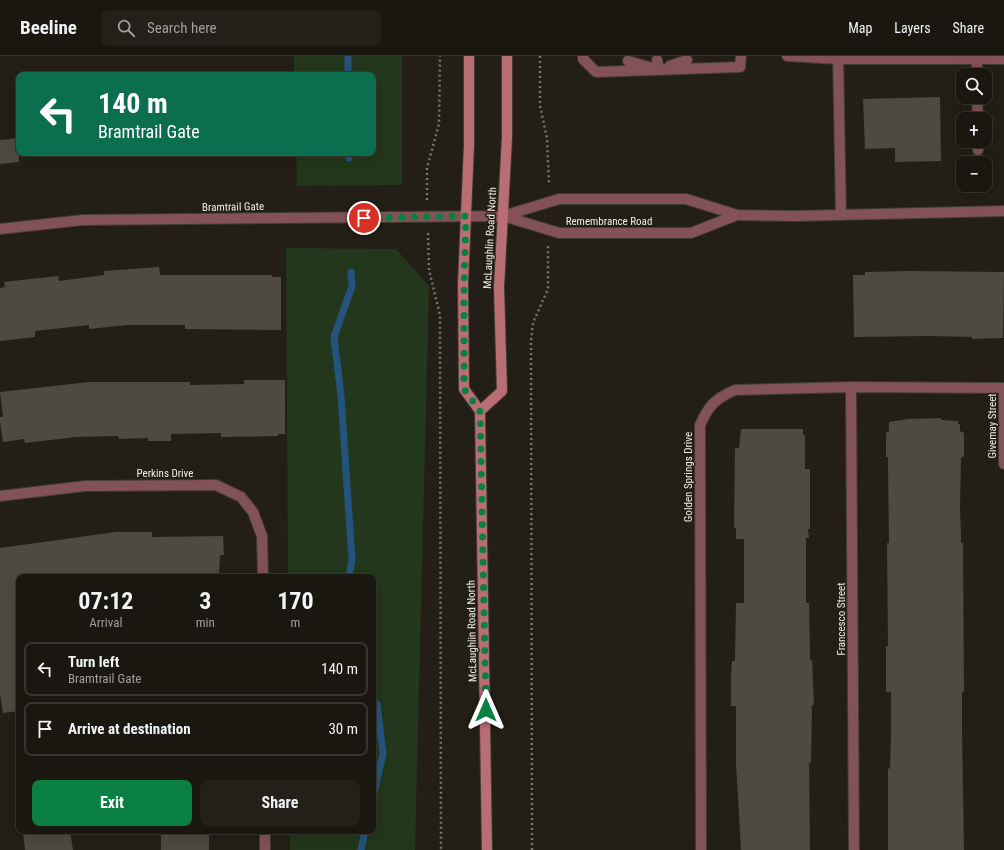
<!DOCTYPE html>
<html lang="en">
<head>
<meta charset="utf-8">
<style>
  :root { --surface:#1a1710; --page:#232019; --text:#f1f3f6; --muted:#9f9f9f; --line:#383630; --accent:#0b8043 }
  body { margin:0; font-family:"Roboto Condensed",sans-serif; background:var(--page); color:var(--text); height:100vh; display:flex; flex-direction:column; font-size:15px; white-space:nowrap }
  * { box-sizing:border-box; margin:0 }
  p { font-size:13px; color:var(--muted) }
  .icon { flex:none; width:22px; height:22px; fill:none; stroke:currentColor; stroke-width:2; stroke-linecap:round; stroke-linejoin:round }
  .map { position:relative; flex:1; overflow:hidden }
  .sheet { position:absolute; left:16px; top:518px; width:360px; height:260px; display:flex; flex-direction:column; background:var(--surface); border-radius:8px; box-shadow:0 4px 16px #0002,0 0 0 1px var(--line) }
  .sheet>* { flex:none }
  .banner { position:absolute; left:16px; top:16px; width:360px; height:84px; border-radius:8px; box-shadow:0 4px 16px #0002,0 0 0 1px var(--line); background:#0b6e4f; color:#fff; overflow:hidden }
  .buttons { position:absolute; left:956px; top:12px; display:grid; gap:8px }
  .buttons a { display:grid; place-items:center; width:36px; height:36px; border-radius:8px; background:var(--surface); box-shadow:0 4px 16px #0002,0 0 0 1px var(--line); font-size:20px }
  .pin { position:absolute; display:grid; place-items:center; width:34px; height:34px; color:#fff; margin:-17px; border:2px solid #fff; border-radius:50%; box-shadow:0 1px 4px #0007 }
  .me { position:absolute; width:44px; margin:-22px; rotate:0deg; stroke-linejoin:round; filter:drop-shadow(0 0 3px #0008) }
  .turn { display:flex; align-items:center; gap:14px; height:84px; padding:0 16px; font-size:18px }
  .turn .icon { width:52px; height:52px; stroke-width:2.5 }
  .turn b { display:block; font-size:28px; line-height:34px }
  .eta { display:flex; justify-content:space-evenly; align-items:center; height:68px; text-align:center }
  .eta b { font-size:24px; font-weight:700; line-height:28px }
  .action { display:flex; gap:8px; margin-top:auto; padding:8px 16px }
  .action a { flex:1; height:46px; border-radius:8px; background:var(--accent); color:#fff; font-size:16px; font-weight:700; line-height:46px; text-align:center }
  .action a+a { background:var(--page); color:var(--text) }
  ul { padding:0; list-style:none }
  li { display:flex; align-items:center; gap:12px; height:54px; margin:0 8px 6px; padding:0 8px; border:2px solid var(--line); border-radius:8px }
  li div { flex:1 }
  li b { display:block; font-size:15px }
  li em { font-style:normal }
  header { display:flex; align-items:center; gap:24px; box-sizing:border-box; height:56px; padding:0 20px; background:var(--surface); border-bottom:1px solid var(--line) }
  header strong { font-size:19px }
  nav { display:flex; gap:22px; margin-inline-start:auto; font-size:14px }
  .search { width:280px; height:36px; background:var(--page); display:flex; align-items:center; gap:10px; box-sizing:border-box; padding:0 14px; border-radius:8px; color:var(--muted); font-size:15px }
  .map>svg:first-child { display:block }
  .green { fill:#22371b }
  .lines { fill:none; stroke-linecap:round; stroke-linejoin:round }
  .stream { stroke:#24547e; stroke-width:7 }
  .building { fill:#4e4a3f }
  .service-casing { stroke:#3f3c33; stroke-width:12 }
  .minor-casing { stroke:#3f3c33; stroke-width:12 }
  .tertiary-casing { stroke:#3f3c33; stroke-width:12 }
  .secondary-casing { stroke:#3f3c33; stroke-width:12 }
  .path { stroke:#78756d; stroke-width:2.5; stroke-dasharray:2 3; stroke-linecap:butt }
  .service { stroke:#835257; stroke-width:10 }
  .minor { stroke:#835257; stroke-width:10 }
  .tertiary { stroke:#835257; stroke-width:10 }
  .secondary { stroke:#bb6d76; stroke-width:10 }
  .route { stroke:#0b8043; stroke-width:7; stroke-dasharray:0 12.6 }
  .labels { text-anchor:middle; dominant-baseline:central; stroke-width:3; stroke-linejoin:round; paint-order:stroke }
  .street-label { font-size:11px; fill:#eeece5; stroke:#231f16 }
</style>
</head>
<body>
<header>
<strong>Beeline</strong>
<div class="search"><svg class="icon" aria-label="search" viewBox="0 0 24 24"><circle cx="10" cy="10" r="6"/><path d="M15 15l6 6"/></svg>Search here</div>
<nav><a>Map</a><a>Layers</a><a>Share</a></nav>
</header>
<div class="map">
<svg width="1004" height="794" viewBox="0 0 1004 794">
  <rect width="100%" height="100%" fill="#231f16"/>
  <!-- green -->
  <g class="green">
    <polygon points="294,0 402,0 402,129 297,130 296,97 373,97 373,19 294,19"/>
    <polygon points="286,192 396,193 429,230 415,794 290,794 290,775 373,775 373,521 288,521"/>
  </g>
  <g class="lines">
    <!-- stream -->
    <g class="stream">
      <polyline points="348,0 348,19"/>
      <polyline points="349,97 349,102"/>
      <polyline points="349,521 352,504 341,340 334,281 352,230 351,216"/>
      <polyline points="373,646 377,648 383,698 373,741"/>
      <polyline points="361,794 365,775"/>
    </g>
  </g>
  <!-- building -->
  <g class="building">
    <polygon points="940,41 941,105 895,106 895,92 865,93 863,43"/>
    <polygon points="19,82 19,106 0,108 0,84"/>
    <polygon points="159,211 160,219 272,219 272,221 281,221 281,274 185,273 185,269 127,269 89,273 89,269 35,275 35,281 0,285 0,232 5,231 4,226 58,220 59,225 104,219 104,215"/>
    <polygon points="907,215 1004,216 1003,282 972,283 972,281 929,280 854,281 853,219 865,219 865,216"/>
    <polygon points="244,324 285,324 285,378 278,378 278,380 221,381 221,377 171,378 171,385 148,385 148,382 119,383 118,380 76,381 25,387 24,383 3,386 0,366 0,361 3,361 0,336 89,326 190,326 190,329 244,328"/>
    <polygon points="941,362 941,364 958,365 958,368 960,368 960,375 964,377 964,400 961,402 960,453 961,478 961,487 963,487 964,636 962,636 962,675 964,794 888,794 888,712 890,713 891,680 891,636 886,636 886,590 888,590 887,487 889,487 888,409 888,401 886,401 886,377 889,375 889,366 908,363"/>
    <polygon points="741,373 803,373 803,379 805,379 805,413 810,413 810,473 808,473 809,482 806,482 806,547 809,547 810,604 812,604 814,649 812,649 811,707 809,707 810,794 741,794 736,707 736,650 731,650 731,622 732,605 735,605 736,547 744,547 744,483 736,483 736,472 734,472 735,392 739,392"/>
    <polygon points="116,476 152,476 152,481 223,480 224,499 220,499 219,521 19,521 19,655 3,657 0,637 0,492"/>
    <polygon points="23,775 70,775 73,794 25,794"/>
    <rect x="161" y="775" width="48" height="19"/>
  </g>
  <g class="lines">
    <!-- service casing -->
    <g class="service-casing">
      <g id="service">
        <polyline points="583,0 583,3 596,16 740,11 741,0"/>
        <polyline points="787,0 838,3 1004,3"/>
        <polyline points="838,0 841,159"/>
        <polyline points="977,4 977,19"/>
        <polyline points="628,5 659,14 657,4"/>
        <polyline points="670,10 687,4"/>
        <polyline points="977,41 978,63"/>
        <polyline points="978,85 978,94"/>
      </g>
    </g>
    <!-- minor casing -->
    <g class="minor-casing">
      <g id="minor">
        <polyline points="851,331 854,794"/>
        <polyline points="1004,332 1004,408"/>
        <polyline points="0,440 85,430 216,429 241,441 253,456 262,480 263,521"/>
        <polyline points="265,775 265,794"/>
        <path d="M 701,794 L 700,369 C 709,349 715,343 735,334 L 851,331 L 1004,332"/>
      </g>
    </g>
    <!-- tertiary casing -->
    <g class="tertiary-casing">
      <g id="tertiary">
        <polyline points="503,160 559,177 691,177 737,159"/>
        <polyline points="0,173 83,164 503,160 559,143 686,143 737,159 795,160 1004,155"/>
      </g>
    </g>
    <!-- secondary casing -->
    <g class="secondary-casing">
      <g id="secondary">
        <polyline points="469,0 469,89 463,228 464,333 480,355 487,794"/>
        <polyline points="480,355 502,335 499,231 507,81 507,0"/>
      </g>
    </g>
    <!-- path -->
    <g class="path">
      <polyline points="540,0 540,50 547,82 549,129"/>
      <polyline points="427,144 427,112 439,68 440,0"/>
      <polyline points="428,177 429,214 440,259 441,794"/>
      <polyline points="532,794 531,285 533,267 548,233 548,190"/>
    </g>
    <!-- service -->
    <use href="#service" class="service"/>
    <!-- minor -->
    <use href="#minor" class="minor"/>
    <!-- tertiary -->
    <use href="#tertiary" class="tertiary"/>
    <!-- secondary -->
    <use href="#secondary" class="secondary"/>
  </g>
  <g class="lines">
    <!-- route -->
    <polyline class="route" points="364,162 466,160 464,228 464,333 480,355 486,654"/>
  </g>
  <g class="labels">
    <!-- street labels -->
    <g class="street-label">
      <text transform="translate(233 151) rotate(-1)">Bramtrail Gate</text>
      <text x="609" y="165">Remembrance Road</text>
      <text transform="translate(490 182) rotate(-87)">McLaughlin Road North</text>
      <text transform="translate(992 370) rotate(-90)">Givemay Street</text>
      <text x="165" y="417">Perkins Drive</text>
      <text transform="translate(688 421) rotate(-90)">Golden Springs Drive</text>
      <text transform="translate(841 563) rotate(-90)">Francesco Street</text>
      <text transform="translate(472 575) rotate(-91)">McLaughlin Road North</text>
    </g>
  </g>
</svg>
<div class="buttons">
<a><svg class="icon" aria-label="search" viewBox="0 0 24 24"><circle cx="10" cy="10" r="6"/><path d="M15 15l6 6"/></svg></a>
<a>+</a>
<a>−</a>
</div>
<div class="pin" style="left:364px;top:162px;background:#d93025"><svg class="icon" aria-label="arrive" viewBox="0 0 24 24"><path d="M6 21V4h12l-3 4 3 4H6"/></svg></div>
<svg class="me" style="left:486px;top:654px" viewBox="-20 -20 40 40"><path d="M0-17L14 15 0 8-14 15z" fill="#0b8043" stroke="#fff" stroke-width="4"/></svg>
<div class="banner">
<div class="turn"><svg class="icon" aria-label="left" viewBox="0 0 24 24"><path d="M17 20v-9H6M10 6l-5 5 5 5"/></svg><div><b>140 m</b>Bramtrail Gate</div></div>
</div>
<section class="sheet">
<div class="eta">
<div><b>07:12</b><p>Arrival</p></div>
<div><b>3</b><p>min</p></div>
<div><b>170</b><p>m</p></div>
</div>
<ul>
<li><svg class="icon" aria-label="left" viewBox="0 0 24 24"><path d="M17 20v-9H6M10 6l-5 5 5 5"/></svg><div><b>Turn left</b><p>Bramtrail Gate</p></div><em>140 m</em></li>
<li><svg class="icon" aria-label="arrive" viewBox="0 0 24 24"><path d="M6 21V4h12l-3 4 3 4H6"/></svg><div><b>Arrive at destination</b></div><em>30 m</em></li>
</ul>
<div class="action"><a>Exit</a><a>Share</a></div>
</section>
</div>
</body>
</html>
